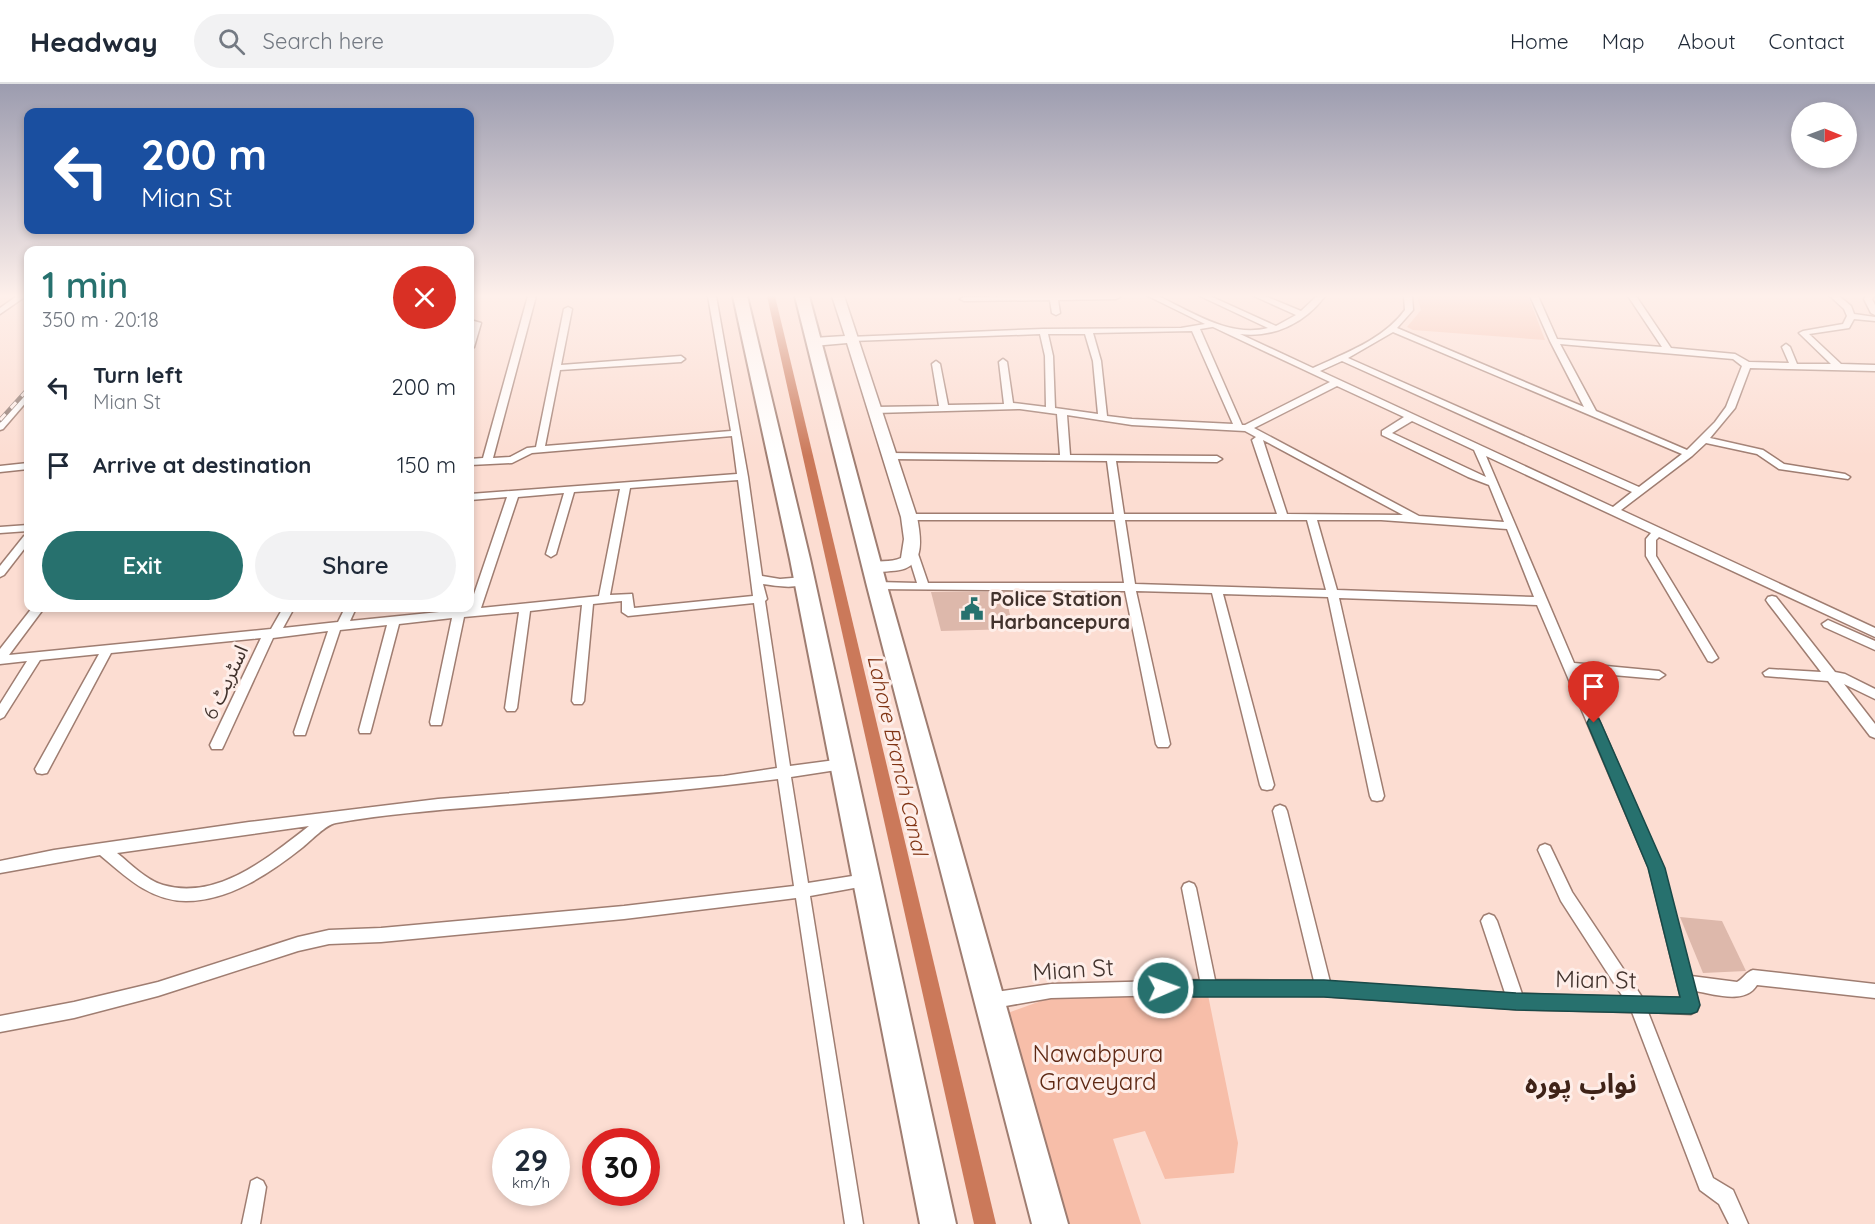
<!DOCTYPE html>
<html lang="en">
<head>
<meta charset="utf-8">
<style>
  :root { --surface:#fff; --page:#f2f2f3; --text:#1f2937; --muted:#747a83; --line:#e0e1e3; --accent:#27716e }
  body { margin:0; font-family:Quicksand,"Noto Sans Arabic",sans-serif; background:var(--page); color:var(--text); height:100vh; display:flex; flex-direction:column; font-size:22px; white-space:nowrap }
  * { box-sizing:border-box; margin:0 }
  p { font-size:20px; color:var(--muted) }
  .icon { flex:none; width:33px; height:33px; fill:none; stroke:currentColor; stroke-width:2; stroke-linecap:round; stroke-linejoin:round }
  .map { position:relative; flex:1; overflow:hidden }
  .panel { position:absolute; left:24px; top:162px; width:450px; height:366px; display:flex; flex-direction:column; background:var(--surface); border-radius:12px; box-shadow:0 3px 9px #0003 }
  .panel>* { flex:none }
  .hud { position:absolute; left:24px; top:24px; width:450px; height:126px; border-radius:12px; box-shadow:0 3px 9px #0003; background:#1a4fa0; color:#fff; overflow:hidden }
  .needle { width:39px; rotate:91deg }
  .tools { position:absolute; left:1791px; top:18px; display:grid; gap:12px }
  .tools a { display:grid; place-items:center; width:66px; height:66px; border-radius:50%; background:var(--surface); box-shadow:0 3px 9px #0003; font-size:30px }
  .speed { position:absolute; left:492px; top:1044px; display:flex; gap:12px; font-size:30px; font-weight:700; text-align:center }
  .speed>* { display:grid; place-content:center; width:78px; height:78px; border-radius:50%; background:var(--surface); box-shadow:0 3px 9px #0003; line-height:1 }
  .speed small { font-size:15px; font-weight:400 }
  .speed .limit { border:9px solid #d22; background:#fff; color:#111 }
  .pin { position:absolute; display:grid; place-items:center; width:51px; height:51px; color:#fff; margin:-62px -26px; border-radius:50% 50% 50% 0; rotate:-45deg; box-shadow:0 0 6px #0007 }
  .pin .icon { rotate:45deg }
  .me { position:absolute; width:66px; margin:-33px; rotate:88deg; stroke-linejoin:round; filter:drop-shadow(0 0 4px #0008) }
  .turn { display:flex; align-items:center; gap:21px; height:126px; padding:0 18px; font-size:27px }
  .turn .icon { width:78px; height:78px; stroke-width:2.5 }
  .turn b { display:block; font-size:42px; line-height:51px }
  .round { display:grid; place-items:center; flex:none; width:63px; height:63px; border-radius:32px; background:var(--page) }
  .head { display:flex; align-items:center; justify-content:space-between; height:102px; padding:0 18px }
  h1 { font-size:36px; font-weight:600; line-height:45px; color:var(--accent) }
  .primary-button { display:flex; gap:12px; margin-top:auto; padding:12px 18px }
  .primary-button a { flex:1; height:69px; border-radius:36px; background:var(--accent); color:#fff; font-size:24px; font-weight:600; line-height:69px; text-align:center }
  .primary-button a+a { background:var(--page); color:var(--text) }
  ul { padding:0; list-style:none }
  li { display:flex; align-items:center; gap:18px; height:78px; padding:0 18px }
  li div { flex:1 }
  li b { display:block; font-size:22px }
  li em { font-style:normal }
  header { display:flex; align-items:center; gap:36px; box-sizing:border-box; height:84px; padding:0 30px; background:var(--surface); border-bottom:2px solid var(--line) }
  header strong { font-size:28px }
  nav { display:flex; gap:33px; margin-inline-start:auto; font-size:21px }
  .search { width:420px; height:54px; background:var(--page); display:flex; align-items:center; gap:15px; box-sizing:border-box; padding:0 21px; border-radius:33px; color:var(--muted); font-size:22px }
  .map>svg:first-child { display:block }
  .green { fill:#f7bea9 }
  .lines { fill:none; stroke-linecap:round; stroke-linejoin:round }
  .canal { fill:#cb795a; fill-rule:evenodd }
  .building { fill:#ddb8ab }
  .street-casing { stroke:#9f7d71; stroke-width:3 }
  .secondary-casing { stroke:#9f7d71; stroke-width:3 }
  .highway-casing { stroke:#9f7d71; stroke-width:4 }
  .street { fill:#fff; fill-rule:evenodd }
  .secondary { fill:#fff; fill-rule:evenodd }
  .highway { fill:#fff; fill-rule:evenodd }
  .rail-casing { stroke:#8a756d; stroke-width:4.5 }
  .rail { stroke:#feeee9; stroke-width:3; stroke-dasharray:8; stroke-linecap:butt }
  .route { fill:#27716e; stroke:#194948; stroke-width:1.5 }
  .labels { text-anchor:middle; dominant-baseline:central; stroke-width:6; stroke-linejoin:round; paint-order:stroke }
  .poi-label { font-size:20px; font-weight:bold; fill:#42332d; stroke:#feeee9; text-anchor:start }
  .street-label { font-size:20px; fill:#42332d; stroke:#feeee9 }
  .water-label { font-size:21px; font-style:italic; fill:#803414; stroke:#feeee9 }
  .near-street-label { font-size:24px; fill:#42332d; stroke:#feeee9 }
  .near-park-label { font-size:24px; fill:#5f2914; stroke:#feeee9 }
  .near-quarter-label { font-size:27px; font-weight:bold; fill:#3f2318; stroke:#feeee9 }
</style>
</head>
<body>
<header>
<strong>Headway</strong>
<div class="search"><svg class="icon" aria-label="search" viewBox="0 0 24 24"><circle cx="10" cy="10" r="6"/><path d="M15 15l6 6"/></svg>Search here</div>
<nav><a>Home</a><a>Map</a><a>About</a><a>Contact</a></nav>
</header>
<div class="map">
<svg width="1875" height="1140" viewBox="0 0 1875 1140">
  <rect width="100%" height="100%" fill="#fcddd2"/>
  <!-- green -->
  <g class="green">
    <polygon points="1417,212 1528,212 1545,256 1413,246 1407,243 1421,226"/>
    <polygon points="1105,909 1208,911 1238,1059 1234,1089 1165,1095 1145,1047 1113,1055 1141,1140 1069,1140 1005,930 1052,913"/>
  </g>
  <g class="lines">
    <!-- canal -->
    <polygon class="canal" points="767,212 775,212 996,1140 974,1140"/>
  </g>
  <!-- building -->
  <g class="building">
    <polygon points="931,508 1005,508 1013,545 941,547"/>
    <polygon points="1680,833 1722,837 1746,887 1703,889"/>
  </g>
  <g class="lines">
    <!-- street casing -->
    <g class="street-casing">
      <g id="street">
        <polygon points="17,212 26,212 0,230 0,224"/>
        <path d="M 528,212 L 536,212 L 493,374 L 510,373 L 527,364 L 536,363 L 564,225 L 568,223 L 572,225 L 561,281 L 681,272 L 685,275 L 681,278 L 560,286 L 545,362 L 731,347 L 708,212 L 716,212 L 748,393 L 762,492 L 780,495 L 804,493 L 810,497 C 798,506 777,502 763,500 L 767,515 L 765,517 L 790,682 L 843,675 L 848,676 L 850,680 L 848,684 L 843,685 L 791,693 L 808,799 L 865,790 L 870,792 L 872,796 L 870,800 L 865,802 L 810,812 L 863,1140 L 845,1140 L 796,814 L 624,835 L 381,858 L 329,860 L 298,867 L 158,912 L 74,934 L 0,948 L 0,932 L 74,918 L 158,898 L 298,853 L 329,846 L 381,844 L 624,822 L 794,802 L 778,695 C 682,708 585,714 489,722 C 438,726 386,730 336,739 C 325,741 312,756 303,763 C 270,789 230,817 186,817 C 150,817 125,792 100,771 L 0,789 L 0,777 L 54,766 L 249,738 L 438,715 L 724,692 L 777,684 L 754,519 L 628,532 L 622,528 L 622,517 L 593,520 L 584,617 L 582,620 L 574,620 L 572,617 L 582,521 L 530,527 L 517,624 L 515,627 L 507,627 L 505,624 L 519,528 L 464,533 L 442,638 L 441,641 L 431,641 L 430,638 L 452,534 L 399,540 L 371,646 L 370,649 L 360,649 L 359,646 L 387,541 L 340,546 L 305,651 L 295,651 L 294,648 L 328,547 L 273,554 L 224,661 L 222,665 L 212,665 L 210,661 L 261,554 L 111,569 L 47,689 L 42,690 L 37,689 L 35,685 L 99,570 L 40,576 L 4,633 L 0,635 L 0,620 L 27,577 L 0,580 L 0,565 L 32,524 L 44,524 L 9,571 L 271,545 L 283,524 L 294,524 L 283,544 L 338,538 L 345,524 L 356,524 L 350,537 L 469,525 L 507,413 L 470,416 L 470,410 L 737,390 L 732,352 L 532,369 L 512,379 L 470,381 L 470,375 L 483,374 ZM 738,396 L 753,512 L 634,524 L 632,510 L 610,511 L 630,404 ZM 620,405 L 599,512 L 481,524 L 518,413 L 564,409 L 546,470 L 551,473 L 556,470 L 574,408 ZM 309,742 C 269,773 217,817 163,801 C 146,796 131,780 117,769 Z"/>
        <polygon points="1012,212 1119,212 1120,213 1116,215 1058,216 1060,229 1056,231 1052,229 1050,216 964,217 960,215 964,213"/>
        <path d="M 1148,212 L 1158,212 C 1192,228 1230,254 1268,244 L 1200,212 L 1210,212 L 1276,242 L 1296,231 L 1254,212 L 1265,212 L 1301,227 L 1317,212 L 1325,212 C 1305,239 1274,254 1240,250 L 1313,284 C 1345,269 1383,256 1405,226 L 1404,212 L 1412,212 L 1413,226 L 1397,244 L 1584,323 L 1550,257 L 1530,212 L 1538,212 L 1557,255 L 1662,263 L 1628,212 L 1636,212 L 1671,264 L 1735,270 L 1749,278 L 1789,279 L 1782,263 L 1786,260 L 1790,263 L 1797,280 L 1831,280 L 1799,249 L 1803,247 L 1843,240 L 1847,232 L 1844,225 L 1830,212 L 1839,212 L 1851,222 L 1854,230 L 1875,233 L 1875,237 L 1854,235 L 1849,244 L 1809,250 L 1841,280 L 1875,281 L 1875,287 L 1750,284 L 1735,324 L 1710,354 L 1763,366 L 1784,380 L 1845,390 L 1850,393 L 1848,395 L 1779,385 L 1757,370 L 1706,359 L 1692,372 L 1621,426 L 1875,544 L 1875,553 L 1659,453 L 1656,456 L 1656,472 L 1718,574 L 1712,578 L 1708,577 L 1646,472 L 1646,455 L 1651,449 L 1486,372 L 1574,579 L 1659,587 L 1665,591 L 1659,595 L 1578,588 L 1663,784 L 1691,892 L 1737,898 C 1744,894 1746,888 1753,886 L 1875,900 L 1875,914 L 1757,901 C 1745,921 1714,910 1695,907 L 1699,922 L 1697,927 L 1691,930 L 1648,928 L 1713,1094 L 1733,1106 L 1748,1140 L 1729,1140 L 1719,1120 L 1700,1106 L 1632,928 L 1516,925 L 1324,912 L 1209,910 L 1051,914 L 989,925 L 983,922 L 981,917 L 983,912 L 989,909 L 1051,900 L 1200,896 L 1182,804 L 1184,800 L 1189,798 L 1194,800 L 1196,804 L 1215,896 L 1314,897 L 1273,727 L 1275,723 L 1280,721 L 1285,723 L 1287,727 L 1330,898 L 1505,909 L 1481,837 L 1484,832 L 1489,830 L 1494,832 L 1497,837 L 1522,910 L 1623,913 L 1561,817 L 1538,766 L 1540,762 L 1545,760 L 1550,762 L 1572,808 L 1642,913 L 1681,914 L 1649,784 L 1537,521 L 1339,514 L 1384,712 L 1382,716 L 1377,717 L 1372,716 L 1370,712 L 1328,513 L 1223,510 L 1274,701 L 1272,705 L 1267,706 L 1262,705 L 1260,701 L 1212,509 L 1136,507 L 1170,660 L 1168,663 L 1158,663 L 1156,660 L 1125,507 L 873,505 L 871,502 L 873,499 L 877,498 L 917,499 L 907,467 L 912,464 L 917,467 L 928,499 L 1124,499 L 1115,436 L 909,436 L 904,433 L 909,430 L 1114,430 L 1107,377 L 889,375 L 884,372 L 889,369 L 1060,371 L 1057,330 L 1020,325 L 875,329 L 870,326 L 875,323 L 939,322 L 932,280 L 936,277 L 940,280 L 948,321 L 1004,320 L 999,278 L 1003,275 L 1007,278 L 1013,319 L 1046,323 L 1045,272 L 1040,250 L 852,257 L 848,255 L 849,253 L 1043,245 L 1181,244 L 1205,240 ZM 1212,243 L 1213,243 L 1330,298 L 1245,341 L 1242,341 L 1200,245 ZM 1192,247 L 1233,340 L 1132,335 L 1107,332 L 1101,277 L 1093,249 ZM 1393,248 L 1682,370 L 1639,403 L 1348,274 ZM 1048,250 L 1085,250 L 1093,277 L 1098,330 L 1055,324 L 1053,272 ZM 1560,260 L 1733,275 L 1742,282 L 1726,323 L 1715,338 L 1687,366 L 1596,327 ZM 1342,277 L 1632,408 L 1613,423 L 1320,287 ZM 1337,302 L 1404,333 L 1382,347 L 1382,351 L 1468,393 L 1489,401 L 1504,438 L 1419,432 L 1254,344 ZM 1067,331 L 1132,341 L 1245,347 L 1256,353 L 1252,356 L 1277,430 L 1124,430 L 1116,377 L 1217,378 L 1222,375 L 1217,372 L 1070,371 ZM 1412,337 L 1474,366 L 1486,393 L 1392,349 ZM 1263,356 L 1403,431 L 1287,430 ZM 1125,436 L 1307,436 L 1326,506 L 1135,500 ZM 1317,436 L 1381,436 L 1507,445 L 1534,513 L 1337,506 Z"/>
        <polygon points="1866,212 1874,212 1872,215 1875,221 1875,231 1871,229 1864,215"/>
        <polygon points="474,237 481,239 474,263 470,266 470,251"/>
        <polygon points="28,308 28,316 3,345 0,346 0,337 25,309"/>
        <polygon points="28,379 28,385 0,388 0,382"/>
        <polygon points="28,441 28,447 0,449 0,443"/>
        <polygon points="28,451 28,460 4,491 0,493 0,482 24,452"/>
        <polygon points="1772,512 1776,513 1835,588 1845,590 1875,605 1875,615 1844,600 1875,640 1875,654 1870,652 1828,597 1765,592 1763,589 1769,585 1821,588 1768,519 1766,516 1768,513"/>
        <polygon points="1828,536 1875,557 1875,566 1824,543 1822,540"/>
        <polygon points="257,1094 263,1097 266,1103 260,1140 242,1140 251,1097"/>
      </g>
    </g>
    <!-- secondary casing -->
    <g class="secondary-casing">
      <path id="secondary" d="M 832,212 L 844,212 L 917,433 C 922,459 925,486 891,487 C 882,488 874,489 866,487 L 864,483 L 866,479 C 878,476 890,479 901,474 L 904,455 L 901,433 L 847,259 L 813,262 L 807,258 L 813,254 L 845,252 Z"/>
    </g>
    <!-- highway casing -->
    <g class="highway-casing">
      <g id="highway">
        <polygon points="733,212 747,212 810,475 956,1140 920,1140 790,475"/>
        <polygon points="795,212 809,212 887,502 1068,1140 1032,1140 867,502"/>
      </g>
    </g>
    <!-- street -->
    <use href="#street" class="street"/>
    <!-- secondary -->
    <use href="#secondary" class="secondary"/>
    <!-- highway -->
    <use href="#highway" class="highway"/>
    <!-- rail casing -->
    <g class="rail-casing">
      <polyline id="rail" points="0,336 28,305"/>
    </g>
    <!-- rail -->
    <use href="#rail" class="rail"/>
  </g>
  <!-- sky -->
  <linearGradient id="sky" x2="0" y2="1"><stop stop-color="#9c9caf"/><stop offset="0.57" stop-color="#fef0eb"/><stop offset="1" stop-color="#fef0eb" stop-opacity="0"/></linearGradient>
  <rect width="1875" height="372" fill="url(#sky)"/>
  <!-- route -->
  <polygon class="route" points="1594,634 1599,635 1601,639 1665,784 1700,921 1697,928 1691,930 1516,926 1324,913 1163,913 1157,910 1154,904 1157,898 1163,896 1324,896 1516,909 1680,913 1648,784 1587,639 1589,635"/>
  <!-- icons -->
  <defs>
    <g id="civic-bare" transform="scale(1.8)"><path d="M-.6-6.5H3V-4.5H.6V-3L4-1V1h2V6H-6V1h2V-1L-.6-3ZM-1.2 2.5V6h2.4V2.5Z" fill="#27716e" stroke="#feeee9" stroke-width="2.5" paint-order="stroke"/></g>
  </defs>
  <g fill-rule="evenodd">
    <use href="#civic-bare" x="972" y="525"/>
  </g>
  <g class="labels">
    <!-- poi labels -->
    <g class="poi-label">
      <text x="990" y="514">Police Station<tspan x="990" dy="23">Harbancepura</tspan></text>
    </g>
    <!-- street labels -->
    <g class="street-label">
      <text transform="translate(225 598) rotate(-65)">اسٹریٹ 6</text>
    </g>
    <!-- water labels -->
    <g class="water-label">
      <text transform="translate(898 671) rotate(77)">Lahore Branch Canal</text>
    </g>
    <!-- near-street labels -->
    <g class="near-street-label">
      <text transform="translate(1073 885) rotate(-4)">Mian St</text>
      <text transform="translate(1596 895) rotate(1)">Mian St</text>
    </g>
    <!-- near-park labels -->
    <g class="near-park-label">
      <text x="1098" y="969">Nawabpura<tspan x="1098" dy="28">Graveyard</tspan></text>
    </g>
    <!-- near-quarter labels -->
    <g class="near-quarter-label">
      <text x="1581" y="999">نواب پورہ</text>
    </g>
  </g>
</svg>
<div class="tools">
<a><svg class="needle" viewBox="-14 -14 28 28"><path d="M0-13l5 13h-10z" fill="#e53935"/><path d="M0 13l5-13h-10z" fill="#747a83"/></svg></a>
</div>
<div class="speed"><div>29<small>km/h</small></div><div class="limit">30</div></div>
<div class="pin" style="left:1594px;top:639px;background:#d93025"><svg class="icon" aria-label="arrive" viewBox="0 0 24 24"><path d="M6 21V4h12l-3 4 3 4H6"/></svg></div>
<svg class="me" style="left:1163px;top:904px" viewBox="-20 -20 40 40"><circle r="17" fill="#27716e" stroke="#fff" stroke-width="3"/><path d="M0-11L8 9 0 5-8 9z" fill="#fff"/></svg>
<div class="hud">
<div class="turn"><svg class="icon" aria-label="left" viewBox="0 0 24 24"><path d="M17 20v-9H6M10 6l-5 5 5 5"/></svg><div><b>200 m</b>Mian St</div></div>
</div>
<section class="panel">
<div class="head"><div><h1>1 min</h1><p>350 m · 20:18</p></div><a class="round" style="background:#d93025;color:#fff"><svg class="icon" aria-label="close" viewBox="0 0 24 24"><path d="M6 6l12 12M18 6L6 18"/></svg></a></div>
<ul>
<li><svg class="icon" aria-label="left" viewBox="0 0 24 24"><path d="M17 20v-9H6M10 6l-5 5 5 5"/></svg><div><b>Turn left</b><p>Mian St</p></div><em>200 m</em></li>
<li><svg class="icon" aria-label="arrive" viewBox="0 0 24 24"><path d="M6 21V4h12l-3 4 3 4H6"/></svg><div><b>Arrive at destination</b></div><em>150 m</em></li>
</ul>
<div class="primary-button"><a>Exit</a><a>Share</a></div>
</section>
</div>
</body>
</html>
